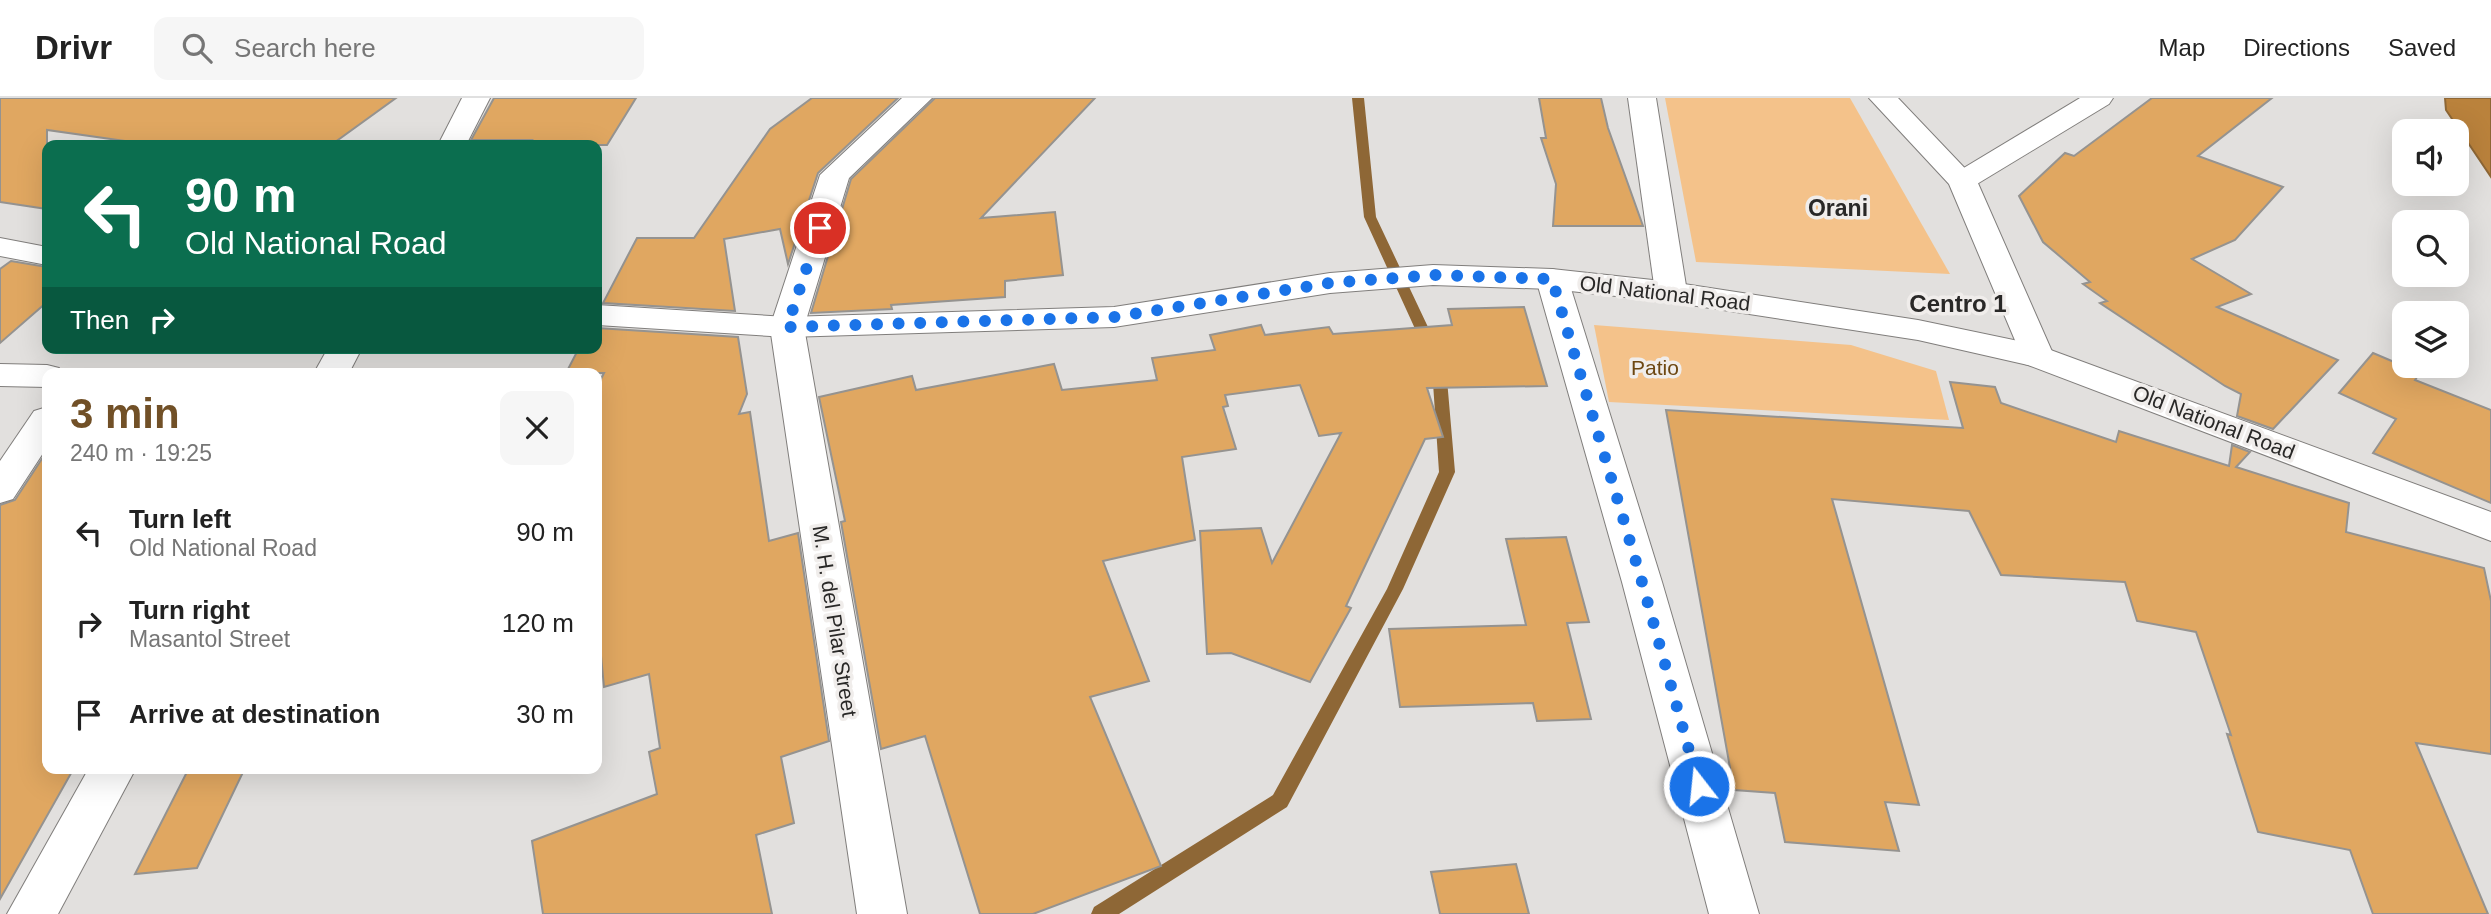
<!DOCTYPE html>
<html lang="en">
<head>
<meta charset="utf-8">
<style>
  :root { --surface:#fff; --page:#f6f6f6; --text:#222; --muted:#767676; --line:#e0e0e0; --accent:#715027 }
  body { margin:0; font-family:Helvetica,sans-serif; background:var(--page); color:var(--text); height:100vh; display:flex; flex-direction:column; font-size:26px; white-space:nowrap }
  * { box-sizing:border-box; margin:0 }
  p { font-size:23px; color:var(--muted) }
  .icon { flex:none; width:38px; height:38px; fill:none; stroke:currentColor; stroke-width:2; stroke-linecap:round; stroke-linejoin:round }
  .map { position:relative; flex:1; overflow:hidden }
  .drawer { position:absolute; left:42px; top:270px; width:560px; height:406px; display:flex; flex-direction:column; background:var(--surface); border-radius:14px; box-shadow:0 7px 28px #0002 }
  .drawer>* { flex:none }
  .guide { position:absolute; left:42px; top:42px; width:560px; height:214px; border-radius:14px; box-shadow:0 7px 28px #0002; background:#0b6e4f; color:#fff; overflow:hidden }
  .tools { position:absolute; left:2392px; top:21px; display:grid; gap:14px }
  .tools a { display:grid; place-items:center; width:77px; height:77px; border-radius:14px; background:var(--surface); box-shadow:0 7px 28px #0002; font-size:35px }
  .pin { position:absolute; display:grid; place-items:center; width:60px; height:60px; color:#fff; margin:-30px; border:4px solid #fff; border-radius:50%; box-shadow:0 2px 7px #0007 }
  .me { position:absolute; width:77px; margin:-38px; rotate:344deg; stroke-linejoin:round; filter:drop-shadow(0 0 5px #0008) }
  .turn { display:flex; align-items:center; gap:24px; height:147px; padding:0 28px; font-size:32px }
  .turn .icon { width:91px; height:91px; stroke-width:2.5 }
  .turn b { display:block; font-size:49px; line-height:60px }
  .then { display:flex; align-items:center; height:66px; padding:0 28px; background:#0003; gap:14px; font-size:26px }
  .round { display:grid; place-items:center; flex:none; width:74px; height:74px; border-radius:14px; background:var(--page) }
  .head { display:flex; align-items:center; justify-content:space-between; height:119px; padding:0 28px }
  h1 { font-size:42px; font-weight:700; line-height:52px; color:var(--accent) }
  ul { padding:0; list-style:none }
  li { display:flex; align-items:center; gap:21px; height:91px; padding:0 28px }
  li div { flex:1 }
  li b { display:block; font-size:26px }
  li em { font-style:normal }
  header { display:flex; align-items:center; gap:42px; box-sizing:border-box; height:98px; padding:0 35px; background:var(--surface); border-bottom:2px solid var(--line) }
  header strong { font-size:33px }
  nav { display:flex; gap:38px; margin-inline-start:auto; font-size:24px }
  .search { width:490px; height:63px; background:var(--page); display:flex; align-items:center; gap:18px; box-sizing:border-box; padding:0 24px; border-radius:14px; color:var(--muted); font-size:26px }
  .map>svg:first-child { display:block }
  .green { fill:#f4c28a }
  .water { fill:#ba823c; stroke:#8e6736; stroke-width:2 }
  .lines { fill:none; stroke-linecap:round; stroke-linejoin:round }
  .stream { fill:#8e6736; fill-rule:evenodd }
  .building { fill:#e0a761; stroke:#959390; stroke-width:2 }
  .minor-casing { stroke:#807e7c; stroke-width:2 }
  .tertiary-casing { stroke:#807e7c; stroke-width:2 }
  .secondary-casing { stroke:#807e7c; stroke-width:2 }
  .minor { fill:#fff; fill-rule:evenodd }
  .tertiary { fill:#fff; fill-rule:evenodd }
  .secondary { fill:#fff; fill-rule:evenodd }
  .route { stroke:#1a73e8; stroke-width:12; stroke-dasharray:0 21.6 }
  .labels { text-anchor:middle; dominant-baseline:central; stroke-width:7; stroke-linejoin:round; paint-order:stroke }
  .street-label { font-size:21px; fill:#292827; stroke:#f0edeb }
  .park-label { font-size:21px; fill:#6d4711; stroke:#f0edeb }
  .far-district-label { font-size:23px; font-weight:bold; fill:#292827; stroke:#f0edeb }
  .quarter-label { font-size:24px; font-weight:bold; fill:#292827; stroke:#f0edeb }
</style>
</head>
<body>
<header>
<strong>Drivr</strong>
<div class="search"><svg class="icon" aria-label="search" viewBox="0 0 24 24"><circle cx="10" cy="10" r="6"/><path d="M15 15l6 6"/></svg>Search here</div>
<nav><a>Map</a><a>Directions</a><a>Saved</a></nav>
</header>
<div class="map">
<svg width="2491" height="816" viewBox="0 0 2491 816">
  <rect width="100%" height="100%" fill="#e2e0de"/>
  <!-- green -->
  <g class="green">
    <polygon points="1665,0 1850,0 1950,176 1696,164"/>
    <polygon points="1594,227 1851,247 1936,273 1949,322 1609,304"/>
  </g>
  <!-- water -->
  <polygon class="water" points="2445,0 2491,0 2491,79 2446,12"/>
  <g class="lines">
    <!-- stream -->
    <g class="stream">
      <polygon points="1352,0 1364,0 1376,119 1436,246 1434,249 1424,249 1422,246 1364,119"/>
      <polygon points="1439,265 1446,270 1455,374 1403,491 1287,709 1119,816 1091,816 1094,809 1273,697 1387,491 1439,374 1432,270"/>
    </g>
  </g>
  <!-- building -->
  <g class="building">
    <polygon points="0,0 396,0 331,47 153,47 47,32 47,111 0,104"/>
    <polygon points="494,0 636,0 607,47 529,47 532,42 471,42"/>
    <polygon points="812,0 898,0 818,75 788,166 780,131 724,141 735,213 603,205 637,140 694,140 770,31"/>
    <polygon points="935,0 1095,0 981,120 1055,114 1063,177 1005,183 1005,199 891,207 892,211 811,215 851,81"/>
    <polygon points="1539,0 1601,0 1608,30 1643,128 1553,128 1556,86 1541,40 1546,40"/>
    <polygon points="2152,0 2272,0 2198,58 2283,89 2235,142 2192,161 2251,196 2217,209 2338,262 2273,331 2237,318 2241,296 2225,288 2100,205 2107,203 2083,186 2090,184 2043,144 2019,98 2065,55 2074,58"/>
    <polygon points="11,163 47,169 47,204 0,245 0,171"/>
    <polygon points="1524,209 1547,288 1427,290 1443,339 1425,341 1346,508 1351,510 1310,584 1231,555 1207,556 1200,433 1261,430 1272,465 1341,335 1319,338 1300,287 1225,297 1228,308 1223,309 1236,351 1182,359 1195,442 1103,463 1149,583 1090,599 1161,768 1033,816 980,816 925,638 881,651 841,424 845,423 819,299 912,278 916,292 1054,266 1062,292 1157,282 1152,260 1215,252 1210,237 1261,227 1265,237 1329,229 1333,236 1452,227 1448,211"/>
    <polygon points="597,230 738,239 747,296 739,316 750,314 769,443 798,435 829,643 781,659 794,725 756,737 772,816 543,816 532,743 657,696 649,654 660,650 649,576 604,589 597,516 597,289 604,275 566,275 579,250 597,250"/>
    <polygon points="2373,255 2420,275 2415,282 2491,312 2491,405 2373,355 2396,321 2339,295"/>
    <polygon points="1950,284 1995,289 2001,305 2116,344 2119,333 2229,368 2232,347 2250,354 2236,369 2349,405 2346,434 2484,470 2491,503 2491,656 2416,645 2488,816 2373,816 2350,752 2258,734 2227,636 2231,637 2196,534 2137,523 2125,484 2001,477 1969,413 1832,401 1919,707 1885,704 1899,753 1785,744 1775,695 1734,692 1666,312 1963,330"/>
    <polygon points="47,353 47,670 74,670 0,801 0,407 15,402"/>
    <polygon points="1566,439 1589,524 1567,525 1591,621 1537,623 1533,605 1400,609 1389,531 1526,527 1506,441"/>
    <polygon points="189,670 245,670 197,770 135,776"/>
    <polygon points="1516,766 1529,816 1440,816 1431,774"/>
  </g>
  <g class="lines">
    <!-- minor casing -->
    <g class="minor-casing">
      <g id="minor">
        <polygon points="2080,0 2113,0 2109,6 1972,89 1962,92 1952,89 1947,83 1952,77"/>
        <polygon points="328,250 362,250 349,275 314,275"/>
        <polygon points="0,266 47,267 59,270 62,275 47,275 47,289 0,288"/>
        <polygon points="47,309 47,349 13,401 0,405 0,363 34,313"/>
        <polygon points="89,670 136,670 58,816 7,816"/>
      </g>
    </g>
    <!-- tertiary casing -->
    <g class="tertiary-casing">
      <g id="tertiary">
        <polygon points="462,0 490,0 466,47 438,47"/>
        <polygon points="902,0 932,0 849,80 804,229 907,816 857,816 770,229 820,77"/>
        <polygon points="1628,0 1656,0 1687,194 1682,201 1671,204 1660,201 1655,194"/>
        <polygon points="1869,0 1898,0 1977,83 2054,258 2049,266 2037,269 2025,266 1949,86"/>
        <polygon points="1552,171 1563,174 1568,181 1662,484 1759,816 1709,816 1622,484 1536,181 1541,174"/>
      </g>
    </g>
    <!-- secondary casing -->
    <g class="secondary-casing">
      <g id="secondary">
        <polygon points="0,140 47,149 47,167 0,158"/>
        <polygon points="1433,167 1552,171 1671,184 1918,222 2037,247 2491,414 2491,443 2028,267 1918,242 1671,204 1552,191 1433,187 1330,195 1114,229 787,239 597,227 597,207 787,219 1114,209 1330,175"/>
      </g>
    </g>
    <!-- minor -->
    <use href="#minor" class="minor"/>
    <!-- tertiary -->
    <use href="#tertiary" class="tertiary"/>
    <!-- secondary -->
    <use href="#secondary" class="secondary"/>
  </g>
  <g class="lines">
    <!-- route -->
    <polyline class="route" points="820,130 787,229 1114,219 1330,185 1433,177 1552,181 1642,484 1699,688"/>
  </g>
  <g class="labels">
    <!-- street labels -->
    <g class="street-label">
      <text transform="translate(1665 195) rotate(7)">Old National Road</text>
      <text transform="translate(2214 324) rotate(21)">Old National Road</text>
      <text transform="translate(835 523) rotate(81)">M. H. del Pilar Street</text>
    </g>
    <!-- park labels -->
    <g class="park-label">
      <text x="1655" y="269">Patio</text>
    </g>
    <!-- far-district labels -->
    <g class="far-district-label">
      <text x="1838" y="110">Orani</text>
    </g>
    <!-- quarter labels -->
    <g class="quarter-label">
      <text x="1958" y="205">Centro 1</text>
    </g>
  </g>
</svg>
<div class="tools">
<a><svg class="icon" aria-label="sound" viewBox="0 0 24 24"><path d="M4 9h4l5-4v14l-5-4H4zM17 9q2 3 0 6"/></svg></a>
<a><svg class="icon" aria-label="search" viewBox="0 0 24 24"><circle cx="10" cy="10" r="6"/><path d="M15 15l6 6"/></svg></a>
<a><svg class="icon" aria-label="layers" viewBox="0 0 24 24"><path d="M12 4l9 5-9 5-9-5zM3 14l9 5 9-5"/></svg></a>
</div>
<div class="pin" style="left:820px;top:130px;background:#d93025"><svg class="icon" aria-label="arrive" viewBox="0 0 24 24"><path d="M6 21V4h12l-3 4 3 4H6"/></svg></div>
<svg class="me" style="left:1699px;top:688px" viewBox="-20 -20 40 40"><circle r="17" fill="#1a73e8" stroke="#fff" stroke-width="3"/><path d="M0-11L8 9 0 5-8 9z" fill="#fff"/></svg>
<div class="guide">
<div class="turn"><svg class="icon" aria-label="left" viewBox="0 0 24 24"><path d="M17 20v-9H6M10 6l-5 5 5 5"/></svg><div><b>90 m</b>Old National Road</div></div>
<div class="then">Then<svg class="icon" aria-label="right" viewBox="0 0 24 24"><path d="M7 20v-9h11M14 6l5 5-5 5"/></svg></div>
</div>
<section class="drawer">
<div class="head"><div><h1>3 min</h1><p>240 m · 19:25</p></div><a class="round"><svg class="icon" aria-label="close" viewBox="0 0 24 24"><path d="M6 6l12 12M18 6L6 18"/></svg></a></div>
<ul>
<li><svg class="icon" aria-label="left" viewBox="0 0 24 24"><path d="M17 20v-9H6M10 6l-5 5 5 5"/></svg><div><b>Turn left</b><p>Old National Road</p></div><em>90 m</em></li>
<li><svg class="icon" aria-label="right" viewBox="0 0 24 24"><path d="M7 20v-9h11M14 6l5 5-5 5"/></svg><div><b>Turn right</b><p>Masantol Street</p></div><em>120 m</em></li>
<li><svg class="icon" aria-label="arrive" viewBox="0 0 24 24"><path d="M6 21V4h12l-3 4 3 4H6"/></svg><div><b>Arrive at destination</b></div><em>30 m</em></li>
</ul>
</section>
</div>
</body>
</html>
